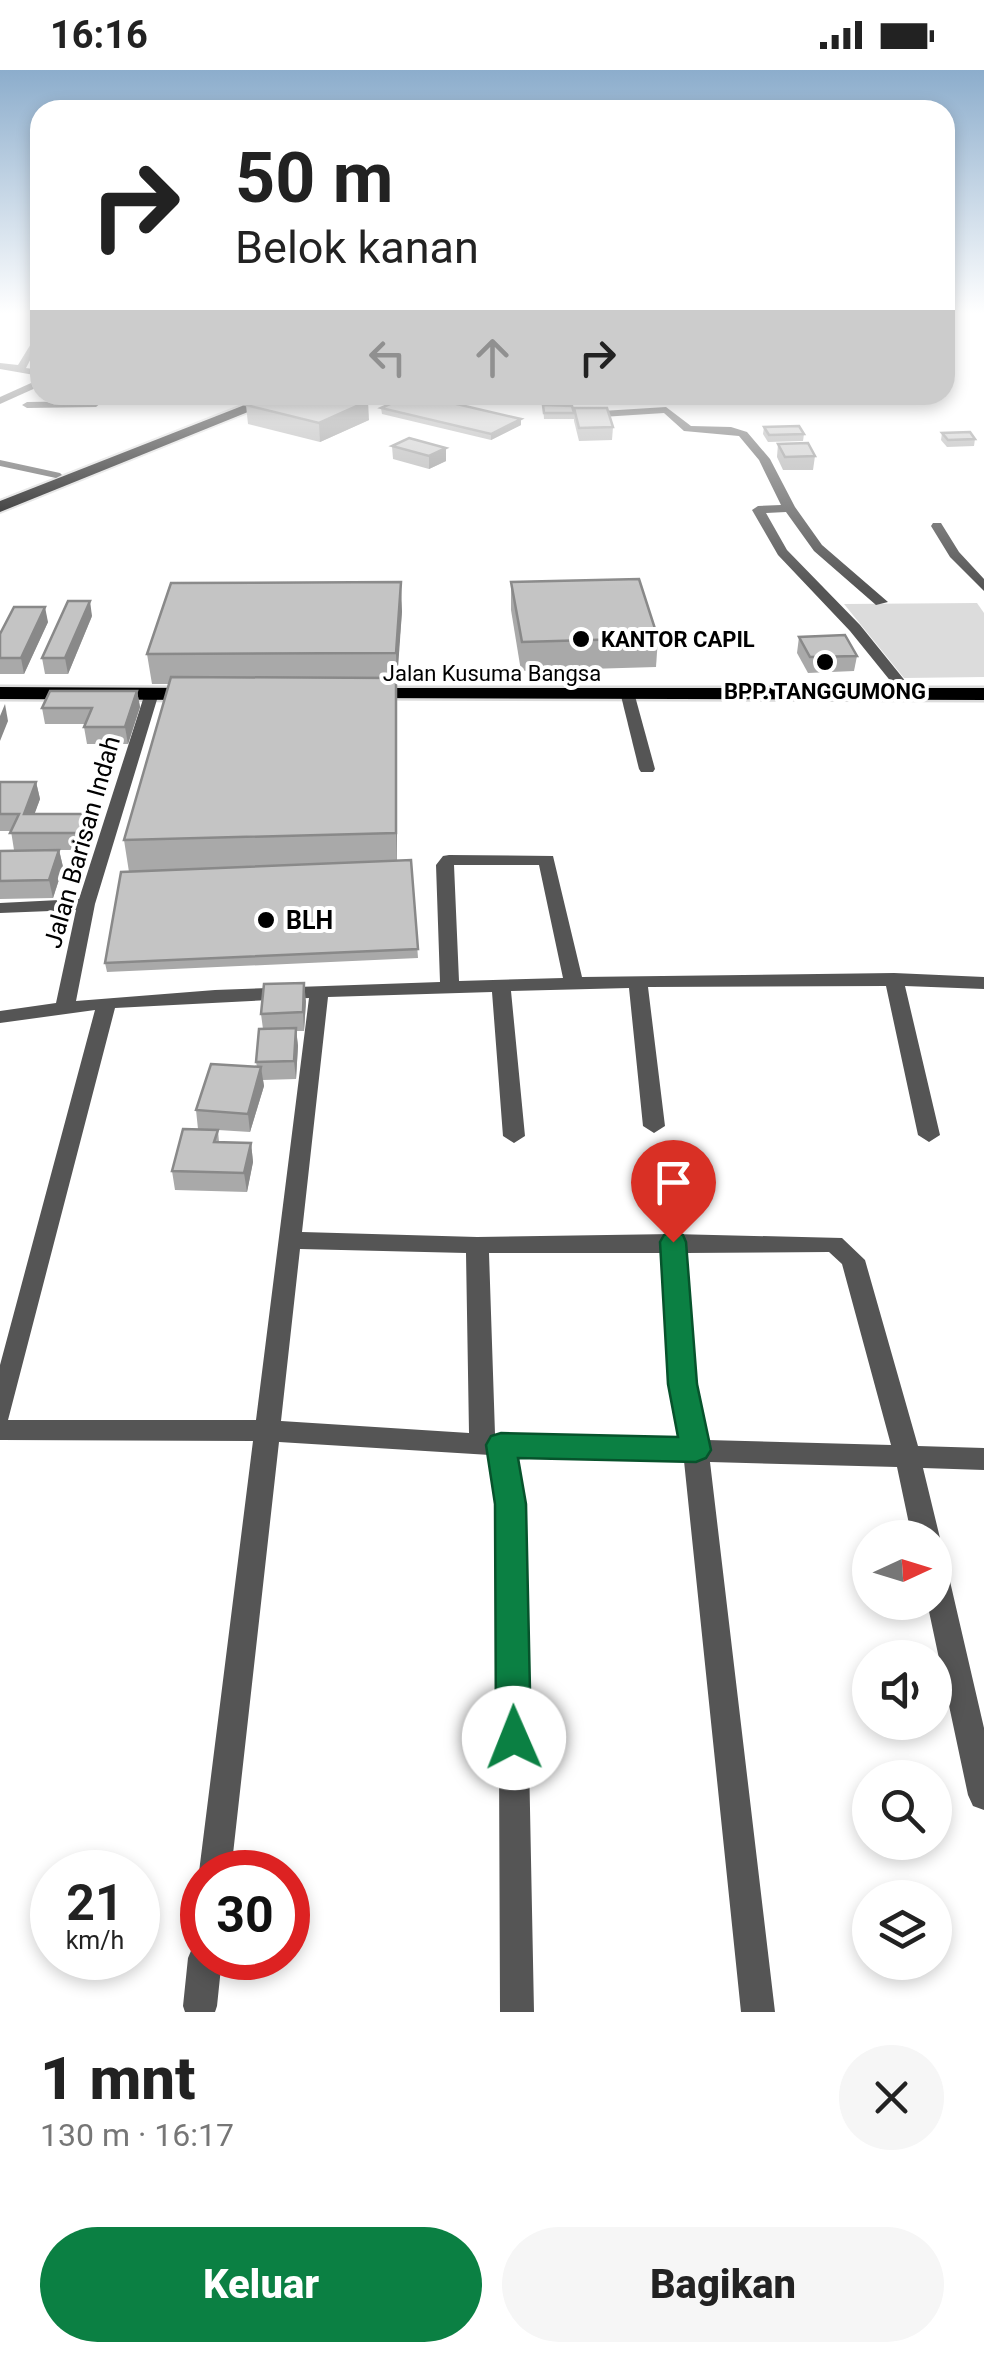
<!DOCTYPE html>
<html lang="id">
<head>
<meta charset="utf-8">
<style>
  :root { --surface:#fff; --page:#f6f6f6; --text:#222; --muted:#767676; --accent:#0b8043 }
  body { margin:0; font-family:Roboto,sans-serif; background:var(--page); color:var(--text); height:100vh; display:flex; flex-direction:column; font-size:38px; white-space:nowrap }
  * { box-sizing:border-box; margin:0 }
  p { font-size:32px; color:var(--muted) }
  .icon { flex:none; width:55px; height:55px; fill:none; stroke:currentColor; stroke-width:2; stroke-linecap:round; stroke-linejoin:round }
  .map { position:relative; height:1942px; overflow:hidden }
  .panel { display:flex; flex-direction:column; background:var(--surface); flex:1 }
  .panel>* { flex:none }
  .top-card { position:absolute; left:30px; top:30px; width:925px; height:305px; border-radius:30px; box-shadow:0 5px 15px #0003; background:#fff; color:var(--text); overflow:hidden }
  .needle { width:65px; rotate:86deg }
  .fabs { position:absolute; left:852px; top:1450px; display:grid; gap:20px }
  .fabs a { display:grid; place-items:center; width:100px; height:100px; border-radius:50%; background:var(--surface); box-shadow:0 5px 15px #0003; font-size:50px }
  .speed { position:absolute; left:30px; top:1780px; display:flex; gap:20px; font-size:50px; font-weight:700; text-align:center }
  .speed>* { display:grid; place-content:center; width:130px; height:130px; border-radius:50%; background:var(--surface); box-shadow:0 5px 15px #0003; line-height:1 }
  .speed small { font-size:25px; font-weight:400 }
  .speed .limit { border:15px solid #d22; background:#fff; color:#111 }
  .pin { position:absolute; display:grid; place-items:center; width:85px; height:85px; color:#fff; margin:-102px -42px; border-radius:50% 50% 50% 0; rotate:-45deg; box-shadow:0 0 10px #0007 }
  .pin .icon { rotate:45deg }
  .me { position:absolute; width:110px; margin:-55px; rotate:359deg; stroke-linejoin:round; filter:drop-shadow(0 0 8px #0008) }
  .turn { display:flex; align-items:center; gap:35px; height:210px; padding:0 40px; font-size:45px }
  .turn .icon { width:130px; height:130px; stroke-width:2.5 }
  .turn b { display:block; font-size:70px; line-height:85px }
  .lanes { display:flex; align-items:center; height:95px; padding:0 40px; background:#0003; justify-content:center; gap:50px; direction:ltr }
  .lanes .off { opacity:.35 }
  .round { display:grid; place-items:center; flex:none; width:105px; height:105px; border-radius:52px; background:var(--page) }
  .overview { display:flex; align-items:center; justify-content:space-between; height:170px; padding:0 40px }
  h1 { font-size:60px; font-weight:800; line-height:75px }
  .button { display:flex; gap:20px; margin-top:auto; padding:20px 40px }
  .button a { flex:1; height:115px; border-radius:60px; background:var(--accent); color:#fff; font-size:40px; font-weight:800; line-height:115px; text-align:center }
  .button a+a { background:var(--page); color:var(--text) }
  .status { display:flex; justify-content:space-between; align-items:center; height:70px; padding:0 50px; background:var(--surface); direction:ltr }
  .status svg { height:28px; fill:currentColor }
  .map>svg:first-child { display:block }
  .green { fill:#dcdcdc }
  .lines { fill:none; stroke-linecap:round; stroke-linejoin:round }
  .primary-casing { stroke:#dbdbdb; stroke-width:5 }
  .trunk-casing { stroke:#dbdbdb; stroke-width:4 }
  .minor { fill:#555; fill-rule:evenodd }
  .primary { fill:#000; fill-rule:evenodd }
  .trunk { fill:#000; fill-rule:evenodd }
  .wall { fill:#a9a9a9 }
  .shaded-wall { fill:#898989 }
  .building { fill:#c4c4c4; stroke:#898989; stroke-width:2.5 }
  .route { fill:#0b8043; stroke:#07532c; stroke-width:2.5 }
  .poi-dot { fill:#000; stroke:#fff; stroke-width:4 }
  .labels { text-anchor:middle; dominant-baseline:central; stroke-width:8; stroke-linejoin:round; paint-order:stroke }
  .far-poi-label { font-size:22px; font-weight:bold; fill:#000; stroke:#fff; text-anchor:start }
  .far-street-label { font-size:22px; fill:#000; stroke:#fff }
  .street-label { font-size:25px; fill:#000; stroke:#fff }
  .poi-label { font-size:25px; font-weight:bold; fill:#000; stroke:#fff; text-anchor:start }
</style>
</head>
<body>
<div class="status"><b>16:16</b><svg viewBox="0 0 49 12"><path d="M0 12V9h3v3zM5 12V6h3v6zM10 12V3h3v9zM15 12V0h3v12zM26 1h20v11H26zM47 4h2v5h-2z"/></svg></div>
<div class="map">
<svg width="984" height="1942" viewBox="0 0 984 1942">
  <rect width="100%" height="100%" fill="#fff"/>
  <!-- green -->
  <polygon class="green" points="977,533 984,543 984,607 904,608 844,534"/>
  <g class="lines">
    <!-- primary casing -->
    <g class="primary-casing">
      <g id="primary">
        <polygon points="0,617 199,618 208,624 199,630 0,629"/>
        <polygon points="364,618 984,618 984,630 357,628 355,624"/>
      </g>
    </g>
    <!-- trunk casing -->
    <g class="trunk-casing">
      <polygon id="trunk" points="270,325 290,325 0,442 0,431"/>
    </g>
    <!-- minor -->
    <g class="minor">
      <polygon points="40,259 40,271 26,298 40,300 40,306 0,299 0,293 18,295"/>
      <polygon points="40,309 40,316 0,334 0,327"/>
      <polygon points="99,325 110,325 96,337 27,338 22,335 27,332 93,331"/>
      <polygon points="389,325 407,325 436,334 431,337"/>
      <polygon points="666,337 691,356 731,357 747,362 770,389 795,437 822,475 888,532 876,535 814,481 786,442 766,443 787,480 860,555 915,623 915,629 905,629 850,561 778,485 752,440 758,436 781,435 759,390 739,366 684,361 664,343 602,347 597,344 602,341"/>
      <polygon points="0,390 60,403 62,405 56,408 0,396"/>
      <polygon points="933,453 941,453 959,482 984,509 984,521 950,487 931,456"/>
      <path d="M 152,619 L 159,623 L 95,834 L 76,931 L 215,920 L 440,912 L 436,795 L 443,786 L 449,785 L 553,786 L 582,907 L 894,903 L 984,907 L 984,919 L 905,916 L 940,1065 L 929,1072 L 918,1065 L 886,916 L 648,917 L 665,1056 L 654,1063 L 643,1056 L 629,918 L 511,921 L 525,1066 L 514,1073 L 503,1066 L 492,922 L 328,927 L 302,1162 L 477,1167 L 673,1164 L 842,1168 L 865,1190 L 918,1376 L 984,1378 L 984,1400 L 923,1398 L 940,1468 L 935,1477 L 935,1468 L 912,1468 L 897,1397 L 710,1392 L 775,1942 L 741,1942 L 684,1391 L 516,1386 L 524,1434 L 534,1942 L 500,1942 L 498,1434 L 490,1385 L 279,1372 L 231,1802 L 202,1802 L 202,1811 L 199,1802 L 253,1371 L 0,1370 L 0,1295 L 95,940 L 0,953 L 0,941 L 56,933 L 76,840 L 0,843 L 0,833 L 79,829 L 145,623 ZM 454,795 L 539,795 L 563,908 L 459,911 ZM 309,928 L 256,1350 L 8,1350 L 115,938 ZM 300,1179 L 466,1183 L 469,1363 L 281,1351 ZM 829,1182 L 842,1194 L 891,1375 L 707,1370 L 696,1314 L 685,1183 ZM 489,1183 L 662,1183 L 670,1314 L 681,1369 L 495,1364 Z"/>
      <polygon points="628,622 635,626 655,699 653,702 641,702 639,699 621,626"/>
      <polygon points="935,1495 945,1498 949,1507 984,1658 984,1740 973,1736 968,1725 927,1532 935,1532"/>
      <polygon points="202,1872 202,1888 222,1888 217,1936 215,1942 185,1942 183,1936 188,1888 193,1876"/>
    </g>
    <!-- primary -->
    <use href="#primary" class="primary"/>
    <!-- trunk -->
    <use href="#trunk" class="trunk"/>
  </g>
  <!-- wall -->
  <g class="wall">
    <polygon points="400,325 484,325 461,335 521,355 491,370 382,344 381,338 406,327"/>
    <polygon points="246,335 369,350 320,372 248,354"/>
    <polygon points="543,335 574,343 574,349 544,349"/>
    <polygon points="574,338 613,357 612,370 579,371 574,351"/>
    <polygon points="764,357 804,364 803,371 768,372 763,364"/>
    <polygon points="942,363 975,369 974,376 947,377 941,370"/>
    <polygon points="778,374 815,386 813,400 783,400 777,387"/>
    <polygon points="392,376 446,391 429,399 393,389"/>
    <polygon points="511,512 658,568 656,597 521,601 511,540"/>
    <polygon points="402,541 396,613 397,791 411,790 418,888 107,902 105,893 129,802 124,770 169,614 152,614 147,584"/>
    <polygon points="92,546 68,604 45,604 42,588"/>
    <polygon points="48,552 24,604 0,604 0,564"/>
    <polygon points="799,567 857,586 854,601 808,603 797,583"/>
    <polygon points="137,621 140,637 128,674 87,674 84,657 86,654 45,654 42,638"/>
    <polygon points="0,712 36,712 40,729 34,744 94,762 88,780 59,780 63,797 53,828 0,829 0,781 14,780 11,761 0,761"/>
    <polygon points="306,931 304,961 296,961 298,976 296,1009 263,1010 264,1016 250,1062 218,1060 219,1072 251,1073 253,1092 247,1122 175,1120 172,1101 198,1059 196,1040 257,997 256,992 263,959 261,944"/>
  </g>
  <!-- shaded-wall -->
  <g class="shaded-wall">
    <polygon points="453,325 484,325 453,338"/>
    <polygon points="368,331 369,350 320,372 319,353"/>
    <polygon points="521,349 521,355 491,370 491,364"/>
    <polygon points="446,378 446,391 429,399 429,386"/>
    <polygon points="401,512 402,541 397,613 396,583"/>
    <polygon points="90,531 92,546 68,604 65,588"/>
    <polygon points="45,537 48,552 24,604 21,588"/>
    <polygon points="396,608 397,638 397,796 396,763"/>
    <polygon points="137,621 140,637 128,674 125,657"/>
    <polygon points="5,634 8,651 0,671 0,646"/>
    <polygon points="36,712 40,729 28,762 24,744"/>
    <polygon points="91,744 94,762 88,780 84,763"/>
    <polygon points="59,780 63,797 53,828 49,810"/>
    <polygon points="304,913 306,931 304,961 303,942"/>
    <polygon points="296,958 298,976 296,1009 294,991"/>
    <polygon points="261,997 264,1016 250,1062 248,1044"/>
    <polygon points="251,1073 253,1092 247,1122 244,1103"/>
  </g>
  <!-- building -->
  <g class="building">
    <polygon points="271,325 342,325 368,331 319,353 246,335"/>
    <polygon points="410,325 418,325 521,349 491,364 381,338"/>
    <polygon points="543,335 572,336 574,343 544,343"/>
    <polygon points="574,338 607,338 613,357 579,358"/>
    <polygon points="799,356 804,364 769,365 764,357"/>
    <polygon points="970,362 975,369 948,370 942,363"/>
    <polygon points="409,368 446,378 429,386 392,376"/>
    <polygon points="808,373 815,386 785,387 778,374"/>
    <polygon points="639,509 658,568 522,572 511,512"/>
    <polygon points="401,512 396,583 147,584 171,513"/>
    <polygon points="68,531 90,531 65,588 42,588"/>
    <polygon points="14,537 45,537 21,588 0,588 0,564"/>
    <polygon points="845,565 857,586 810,587 799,567"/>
    <polygon points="171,607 396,608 396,763 124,770"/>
    <polygon points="50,621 137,621 125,657 84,657 92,638 42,638"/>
    <polygon points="0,712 36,712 24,744 91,744 84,763 10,763 19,744 0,744"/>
    <polygon points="59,780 49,810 0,811 0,781"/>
    <polygon points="411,790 418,879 105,893 121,802"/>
    <polygon points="304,913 303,942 261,944 264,914"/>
    <polygon points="296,958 294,991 256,992 259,959"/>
    <polygon points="211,994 261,997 248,1044 196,1040"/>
    <polygon points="183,1059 218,1060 214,1072 251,1073 244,1103 172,1101"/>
  </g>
  <!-- sky -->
  <linearGradient id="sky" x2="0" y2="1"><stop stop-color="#8cadcc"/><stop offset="0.47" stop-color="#fff"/><stop offset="1" stop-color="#fff" stop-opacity="0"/></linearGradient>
  <rect width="984" height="517" fill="url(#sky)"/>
  <!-- route -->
  <polygon class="route" points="673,1163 683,1165 686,1172 697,1314 711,1380 706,1388 696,1392 518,1388 526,1434 531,1668 526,1680 514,1685 501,1680 496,1668 495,1434 486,1375 491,1366 501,1363 678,1367 668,1314 660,1172 664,1165"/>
  <!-- markers -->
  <g class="poi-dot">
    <circle cx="581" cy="569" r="10"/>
    <circle cx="825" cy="592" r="10"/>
    <circle cx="266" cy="850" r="10"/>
  </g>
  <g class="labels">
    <!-- far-poi labels -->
    <g class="far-poi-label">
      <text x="601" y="569">KANTOR CAPIL</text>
      <text x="825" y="621" text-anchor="middle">BPP. TANGGUMONG</text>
    </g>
    <!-- far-street labels -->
    <g class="far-street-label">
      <text x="492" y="603">Jalan Kusuma Bangsa</text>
    </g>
    <!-- street labels -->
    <g class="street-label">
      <text transform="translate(82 772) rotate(-74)">Jalan Barisan Indah</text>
    </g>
    <!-- poi labels -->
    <g class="poi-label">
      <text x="286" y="850">BLH</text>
    </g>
  </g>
</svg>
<div class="fabs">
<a><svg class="needle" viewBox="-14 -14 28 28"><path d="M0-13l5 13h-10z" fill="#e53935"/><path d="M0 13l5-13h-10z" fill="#767676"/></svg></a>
<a><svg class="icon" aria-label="sound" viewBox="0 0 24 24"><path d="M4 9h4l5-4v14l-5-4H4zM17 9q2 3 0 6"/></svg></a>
<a><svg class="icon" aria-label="search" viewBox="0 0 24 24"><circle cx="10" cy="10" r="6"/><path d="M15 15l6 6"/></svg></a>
<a><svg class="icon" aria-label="layers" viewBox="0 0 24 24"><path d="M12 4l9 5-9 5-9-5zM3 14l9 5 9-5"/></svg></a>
</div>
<div class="speed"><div>21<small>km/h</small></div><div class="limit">30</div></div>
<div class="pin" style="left:673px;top:1172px;background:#d93025"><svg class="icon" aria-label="arrive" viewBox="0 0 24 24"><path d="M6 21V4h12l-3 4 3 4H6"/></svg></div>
<svg class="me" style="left:514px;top:1668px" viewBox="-20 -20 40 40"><circle r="19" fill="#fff"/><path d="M0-13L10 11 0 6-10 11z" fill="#0b8043"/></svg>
<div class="top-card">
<div class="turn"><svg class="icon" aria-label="right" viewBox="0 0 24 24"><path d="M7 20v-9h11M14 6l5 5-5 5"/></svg><div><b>50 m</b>Belok kanan</div></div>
<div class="lanes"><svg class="icon off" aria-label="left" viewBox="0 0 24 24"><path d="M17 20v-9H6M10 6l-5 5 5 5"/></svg><svg class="icon off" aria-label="ahead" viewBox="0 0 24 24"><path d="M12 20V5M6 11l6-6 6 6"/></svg><svg class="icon" aria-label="right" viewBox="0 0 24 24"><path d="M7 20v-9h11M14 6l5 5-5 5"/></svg></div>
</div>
</div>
<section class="panel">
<div class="overview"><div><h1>1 mnt</h1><p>130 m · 16:17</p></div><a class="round"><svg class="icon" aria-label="close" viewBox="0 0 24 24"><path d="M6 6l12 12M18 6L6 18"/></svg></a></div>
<div class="button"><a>Keluar</a><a>Bagikan</a></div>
</section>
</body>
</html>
